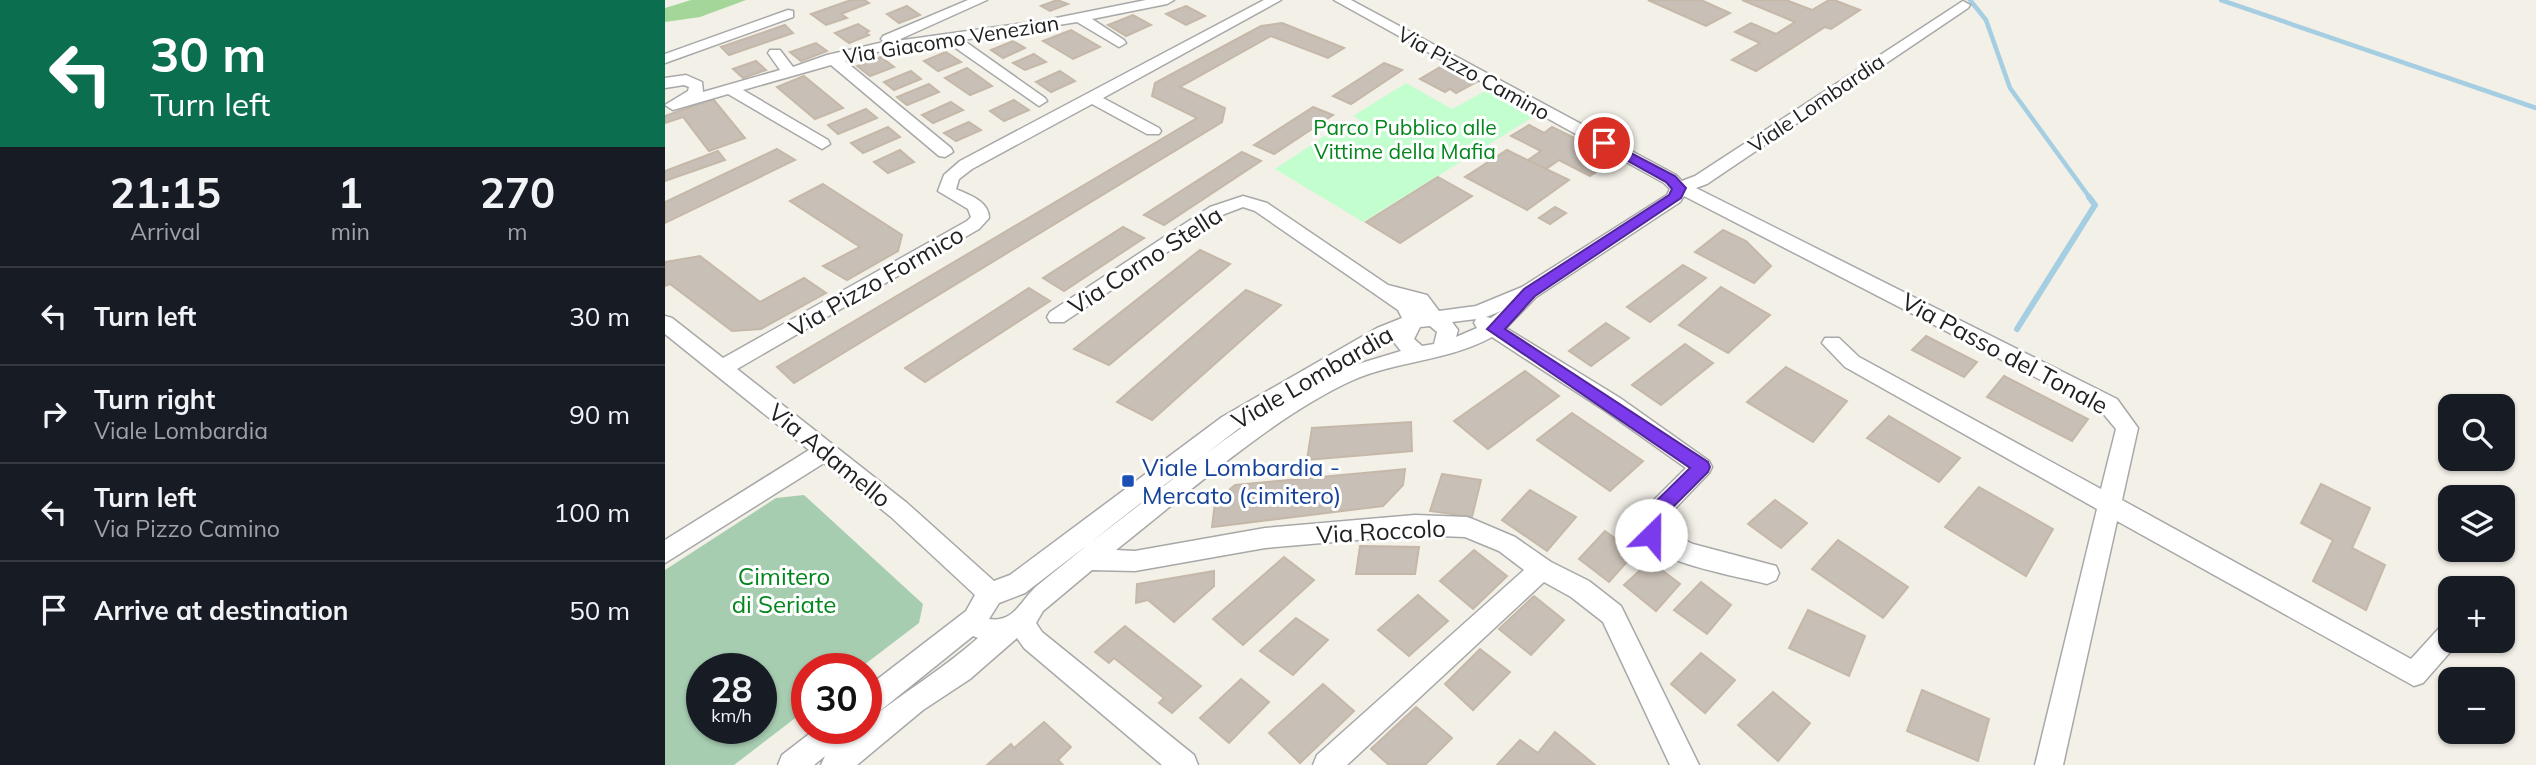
<!DOCTYPE html>
<html lang="en">
<head>
<meta charset="utf-8">
<style>
  :root { --surface:#171b24; --page:#242831; --text:#f1f3f6; --muted:#9ea1a6; --line:#363941 }
  body { margin:0; font-family:Mulish,sans-serif; background:var(--page); color:var(--text); height:100vh; display:flex; flex-direction:column; font-size:26px; white-space:nowrap }
  * { box-sizing:border-box; margin:0 }
  p { font-size:23px; color:var(--muted) }
  .icon { flex:none; width:38px; height:38px; fill:none; stroke:currentColor; stroke-width:2; stroke-linecap:round; stroke-linejoin:round }
  .map { position:relative; flex:1; overflow:hidden }
  .details { display:flex; flex-direction:column; background:var(--surface); width:665px }
  .details>* { flex:none }
  .top-card { background:#0b6e4f; color:#fff; overflow:hidden }
  .buttons { position:absolute; left:1773px; top:394px; display:grid; gap:14px }
  .buttons a { display:grid; place-items:center; width:77px; height:77px; border-radius:14px; background:var(--surface); box-shadow:0 2px 5px #0004; font-size:35px }
  .speed { position:absolute; left:21px; top:653px; display:flex; gap:14px; font-size:35px; font-weight:700; text-align:center }
  .speed>* { display:grid; place-content:center; width:91px; height:91px; border-radius:50%; background:var(--surface); box-shadow:0 2px 5px #0004; line-height:1 }
  .speed small { font-size:18px; font-weight:400 }
  .speed .limit { border:10px solid #d22; background:#fff; color:#111 }
  .pin { position:absolute; display:grid; place-items:center; width:60px; height:60px; color:#fff; margin:-30px; border:4px solid #fff; border-radius:50%; box-shadow:0 2px 7px #0007 }
  .me { position:absolute; width:77px; margin:-38px; rotate:23deg; stroke-linejoin:round; filter:drop-shadow(0 0 5px #0008) }
  .turn { display:flex; align-items:center; gap:24px; height:147px; padding:0 35px; font-size:32px }
  .turn .icon { width:91px; height:91px; stroke-width:2.5 }
  .turn b { display:block; font-size:49px; line-height:60px }
  .eta { display:flex; justify-content:space-evenly; align-items:center; height:119px; text-align:center }
  .eta b { font-size:42px; font-weight:700; line-height:49px }
  ul { padding:0; list-style:none }
  li { display:flex; align-items:center; gap:21px; height:98px; padding:0 35px; border-top:2px solid var(--line) }
  li div { flex:1 }
  li b { display:block; font-size:26px }
  li em { font-style:normal }
  main { display:flex; flex:1; min-height:0 }
  .map>svg:first-child { display:block }
  .forest { fill:#a4d599 }
  .cemetery { fill:#a7cdb1; fill-rule:evenodd }
  .park { fill:#c3fece }
  .lines { fill:none; stroke-linecap:round; stroke-linejoin:round }
  .stream-far1 { stroke:#a5cee3; stroke-width:4.5 }
  .stream { stroke:#a5cee3; stroke-width:6 }
  .building { fill:#c8bfb6; stroke:#c5b8a8; stroke-width:2 }
  .street-casing { stroke:#a8a8a8; stroke-width:3 }
  .street { fill:#fff; fill-rule:evenodd }
  .route { fill:#7c3aed; stroke:#51269a; stroke-width:2 }
  .transit-dot { fill:#1a4fb4; stroke:#fff; stroke-width:2.5 }
  .labels { text-anchor:middle; dominant-baseline:central; stroke-width:6; stroke-linejoin:round; paint-order:stroke }
  .far-street-label { font-size:21px; fill:#212121; stroke:#fff }
  .far-park-label { font-size:21px; fill:#03861d; stroke:#fff }
  .street-label { font-size:24px; fill:#212121; stroke:#fff }
  .transit-label { font-size:24px; fill:#164399; stroke:#fff; text-anchor:start }
  .park-label { font-size:24px; fill:#03861d; stroke:#fff }
</style>
</head>
<body>
<main>
<section class="details">
<div class="top-card">
<div class="turn"><svg class="icon" aria-label="left" viewBox="0 0 24 24"><path d="M17 20v-9H6M10 6l-5 5 5 5"/></svg><div><b>30 m</b>Turn left</div></div>
</div>
<div class="eta">
<div><b>21:15</b><p>Arrival</p></div>
<div><b>1</b><p>min</p></div>
<div><b>270</b><p>m</p></div>
</div>
<ul>
<li><svg class="icon" aria-label="left" viewBox="0 0 24 24"><path d="M17 20v-9H6M10 6l-5 5 5 5"/></svg><div><b>Turn left</b></div><em>30 m</em></li>
<li><svg class="icon" aria-label="right" viewBox="0 0 24 24"><path d="M7 20v-9h11M14 6l5 5-5 5"/></svg><div><b>Turn right</b><p>Viale Lombardia</p></div><em>90 m</em></li>
<li><svg class="icon" aria-label="left" viewBox="0 0 24 24"><path d="M17 20v-9H6M10 6l-5 5 5 5"/></svg><div><b>Turn left</b><p>Via Pizzo Camino</p></div><em>100 m</em></li>
<li><svg class="icon" aria-label="arrive" viewBox="0 0 24 24"><path d="M6 21V4h12l-3 4 3 4H6"/></svg><div><b>Arrive at destination</b></div><em>50 m</em></li>
</ul>
</section>
<div class="map">
<svg width="1871" height="765" viewBox="0 0 1871 765">
  <rect width="100%" height="100%" fill="#f2f0e7"/>
  <!-- forest -->
  <polygon class="forest" points="26,0 81,0 35,17 0,22 0,8"/>
  <!-- cemetery -->
  <path class="cemetery" d="M 139,495 L 258,604 L 254,623 L 195,668 L 142,668 L 142,709 L 69,765 L 0,765 L 0,570 L 111,498 ZM 37,668 L 96,668 L 96,728 L 37,728 Z"/>
  <!-- park -->
  <polygon class="park" points="741,83 787,109 826,88 873,114 698,222 610,169 673,127 689,126 696,121 688,116"/>
  <g class="lines">
    <!-- stream-far1 -->
    <g class="stream-far1">
      <polyline points="1305,0 1321,20 1345,88 1425,198"/>
      <polyline points="1556,0 1871,108"/>
    </g>
    <!-- stream -->
    <polyline class="stream" points="1352,329 1430,205 1424,197"/>
  </g>
  <!-- building -->
  <g class="building">
    <polygon points="186,0 199,0 204,3 176,14 182,18 161,25 146,14"/>
    <polygon points="392,0 403,4 385,11 376,6"/>
    <polygon points="983,0 1036,0 1065,13 1041,26"/>
    <polygon points="1077,0 1121,0 1147,10 1164,0 1169,0 1195,10 1166,29 1160,27 1091,71 1067,60 1095,43 1070,32 1086,23 1111,34 1130,22"/>
    <polygon points="242,6 255,15 234,23 222,14"/>
    <polygon points="521,6 540,16 521,25 501,14"/>
    <polygon points="468,15 486,25 461,36 443,25"/>
    <polygon points="617,23 679,48 663,58 606,36 515,87 560,108 557,122 129,383 112,367 532,118 487,96 490,83 596,26"/>
    <polygon points="193,24 204,31 201,33 204,35 184,43 170,33"/>
    <polygon points="120,25 128,33 64,55 56,47"/>
    <polygon points="406,30 435,47 408,59 378,41"/>
    <polygon points="348,41 360,48 338,58 326,50"/>
    <polygon points="151,43 162,51 136,61 125,52"/>
    <polygon points="281,52 296,62 273,71 259,61"/>
    <polygon points="369,54 381,62 360,70 348,63"/>
    <polygon points="216,57 229,67 205,76 192,66"/>
    <polygon points="91,61 101,70 78,78 68,69"/>
    <polygon points="784,62 817,79 791,93 785,89 780,92 755,79"/>
    <polygon points="719,63 737,70 686,104 668,96"/>
    <polygon points="302,68 327,86 305,95 280,78"/>
    <polygon points="246,71 256,79 229,90 219,82"/>
    <polygon points="395,71 410,81 386,92 371,82"/>
    <polygon points="139,76 178,108 150,119 112,87"/>
    <polygon points="264,84 274,92 242,105 232,97"/>
    <polygon points="48,99 80,138 44,151 18,117 0,123 0,116"/>
    <polygon points="349,100 364,110 339,121 325,111"/>
    <polygon points="286,102 298,110 268,123 257,115"/>
    <polygon points="648,107 668,115 609,154 589,145"/>
    <polygon points="201,109 212,118 173,134 163,125"/>
    <polygon points="304,122 316,130 291,141 279,133"/>
    <polygon points="864,125 879,133 887,127 934,150 925,156 941,165 925,176 894,160 881,169 863,160 876,151 846,136"/>
    <polygon points="223,127 235,137 198,153 186,143"/>
    <polygon points="112,149 130,160 0,223 0,202"/>
    <polygon points="235,150 249,162 223,173 209,162"/>
    <polygon points="842,150 881,169 904,180 862,210 800,177"/>
    <polygon points="53,151 60,160 0,181 0,171"/>
    <polygon points="577,152 596,161 499,225 479,215"/>
    <polygon points="773,177 807,196 735,243 701,222"/>
    <polygon points="158,184 237,235 233,251 182,280 158,266 195,247 125,201"/>
    <polygon points="890,207 901,213 885,224 874,218"/>
    <polygon points="458,227 479,238 399,291 378,278"/>
    <polygon points="1058,230 1081,241 1106,266 1089,283 1030,252"/>
    <polygon points="535,250 565,264 444,365 409,349"/>
    <polygon points="35,256 95,302 139,278 161,293 96,329 67,331 5,284 0,286 0,262"/>
    <polygon points="1018,265 1041,278 985,322 962,307"/>
    <polygon points="1056,287 1105,315 1063,353 1014,325"/>
    <polygon points="364,288 385,301 260,382 240,368"/>
    <polygon points="581,290 616,305 487,420 452,402"/>
    <polygon points="941,323 964,338 926,366 904,351"/>
    <polygon points="1261,336 1312,362 1299,377 1247,350"/>
    <polygon points="1020,344 1048,363 996,405 967,385"/>
    <polygon points="1121,367 1182,401 1148,442 1082,402"/>
    <polygon points="860,371 894,396 823,449 789,421"/>
    <polygon points="1339,376 1423,419 1407,441 1322,397"/>
    <polygon points="907,413 978,461 945,491 872,440"/>
    <polygon points="1224,416 1295,458 1274,482 1202,438"/>
    <polygon points="746,422 747,451 642,460 647,428"/>
    <polygon points="740,469 738,485 718,506 547,527 550,502 570,485"/>
    <polygon points="777,474 816,480 807,517 765,511"/>
    <polygon points="1656,484 1705,508 1687,548 1720,565 1701,610 1648,581 1668,540 1636,523"/>
    <polygon points="1314,487 1388,529 1361,576 1280,527"/>
    <polygon points="865,490 911,517 882,551 837,520"/>
    <polygon points="1110,500 1142,523 1116,548 1083,524"/>
    <polygon points="940,531 970,553 944,582 914,559"/>
    <polygon points="1173,540 1243,587 1218,618 1147,569"/>
    <polygon points="695,546 754,547 750,574 691,574"/>
    <polygon points="809,550 842,576 808,609 775,581"/>
    <polygon points="619,557 649,580 578,645 548,619"/>
    <polygon points="985,561 1015,584 991,611 959,585"/>
    <polygon points="549,571 549,586 509,622 483,600 471,603 472,584"/>
    <polygon points="1036,582 1066,605 1042,634 1009,610"/>
    <polygon points="753,595 783,621 744,656 713,630"/>
    <polygon points="869,596 899,620 866,655 834,629"/>
    <polygon points="1143,610 1200,636 1184,676 1124,648"/>
    <polygon points="631,618 663,640 628,675 595,651"/>
    <polygon points="460,626 536,686 507,713 494,703 499,698 449,658 444,663 430,652"/>
    <polygon points="815,649 845,672 808,710 780,684"/>
    <polygon points="1036,653 1070,680 1040,713 1006,684"/>
    <polygon points="576,679 604,702 564,743 535,718"/>
    <polygon points="658,684 689,711 635,763 604,733"/>
    <polygon points="1257,690 1324,719 1313,761 1242,731"/>
    <polygon points="1108,692 1145,723 1113,761 1073,725"/>
    <polygon points="751,707 787,738 760,765 724,765 706,749"/>
    <polygon points="379,722 406,747 393,760 398,765 322,765 346,744 349,748"/>
    <polygon points="890,732 930,765 832,765 855,740 873,753"/>
  </g>
  <g class="lines">
    <!-- street casing -->
    <g class="street-casing">
      <g id="street">
        <polygon points="303,0 322,0 231,41 381,20 481,0 509,0 502,4 427,19 459,40 461,43 454,47 412,22 298,40 380,98 382,101 374,106 282,42 212,52 180,61 286,148 288,152 280,157 274,156 166,65 78,90 163,140 165,144 157,149 63,94 8,110 0,105 23,91 24,87 19,85 0,88 0,78 21,75 37,82 38,92 115,70 103,53 105,50 115,50 128,67 162,55 219,42 216,39 218,36"/>
        <path d="M 599,0 L 616,0 L 438,98 L 494,128 L 496,131 L 494,134 L 482,134 L 427,104 L 307,169 L 294,179 L 291,189 C 304,195 324,201 324,218 L 314,229 L 72,369 L 242,503 L 329,581 L 345,575 L 557,417 L 712,328 L 737,318 L 733,310 L 590,211 L 578,207 L 557,215 L 399,322 L 385,322 L 382,317 L 385,312 L 545,207 L 578,196 L 602,203 L 723,285 L 762,295 L 774,311 L 811,306 L 857,287 L 1002,195 L 1005,189 L 999,183 L 669,0 L 686,0 L 1011,175 L 1017,181 L 1030,176 L 1298,1 L 1305,5 L 1303,8 L 1042,184 L 1031,188 L 1452,399 L 1473,428 L 1457,500 L 1746,659 L 1776,626 L 1785,622 L 1785,640 L 1794,642 L 1758,683 L 1749,686 L 1452,521 L 1398,765 L 1370,765 L 1432,509 L 1180,367 L 1157,343 L 1160,338 L 1174,338 L 1194,357 L 1436,489 L 1451,429 L 1436,411 L 1019,196 L 1015,202 L 871,297 L 841,328 L 955,398 L 1044,461 L 1047,467 L 1044,473 L 997,522 L 998,530 L 1028,544 L 1111,566 L 1114,573 L 1111,580 L 1102,584 C 1071,576 1001,564 979,543 C 971,535 972,521 977,512 L 1021,468 L 939,410 L 827,337 C 781,362 733,360 686,381 C 606,418 521,495 451,550 L 470,551 L 600,528 L 750,515 L 802,517 L 810,520 L 850,537 L 886,562 L 924,581 L 956,606 L 1034,765 L 1005,765 L 938,622 L 906,597 L 879,582 L 682,765 L 648,765 L 652,755 L 859,570 L 834,551 L 800,537 L 750,535 L 600,548 L 470,571 L 427,570 L 378,611 L 371,623 L 377,632 L 529,755 L 533,765 L 497,765 L 359,648 L 352,638 L 305,679 L 258,710 L 192,765 L 156,765 L 160,756 L 149,765 L 113,765 L 117,755 L 152,728 L 187,728 L 183,737 L 194,728 L 201,728 L 201,722 C 238,693 278,669 313,638 L 308,636 L 211,714 L 201,718 L 201,688 L 301,611 L 310,595 L 226,517 L 159,463 L 0,563 L 0,540 L 144,450 L 0,334 L 0,316 L 7,318 L 58,358 L 302,221 L 306,217 L 303,209 L 273,191 L 279,175 L 295,161 ZM 836,311 L 826,318 L 821,317 ZM 811,319 L 809,323 L 812,328 L 791,337 L 793,330 L 787,322 ZM 765,326 L 772,332 L 769,344 L 757,346 L 749,339 L 755,327 ZM 730,336 L 728,341 L 736,351 L 670,371 ZM 589,419 C 515,471 443,528 373,585 C 356,599 350,623 324,619 L 334,603 L 360,593 L 573,429 Z"/>
        <polygon points="123,10 128,11 128,17 0,63 0,54"/>
      </g>
    </g>
    <!-- street -->
    <use href="#street" class="street"/>
  </g>
  <!-- route -->
  <path class="route" d="M 939,139 L 1010,176 L 1021,188 L 1016,198 L 870,296 L 840,329 L 1043,462 L 1045,467 L 1043,472 L 994,521 L 995,535 L 992,540 L 986,542 L 979,540 C 975,532 974,522 978,514 L 1025,468 L 822,329 L 859,289 L 1004,195 L 1007,189 L 1001,182 L 934,145 L 932,143 Z"/>
  <!-- markers -->
  <rect class="transit-dot" x="456" y="474" width="14" height="14" rx="3.5"/>
  <g class="labels">
    <!-- far-street labels -->
    <g class="far-street-label">
      <text transform="translate(286 39) rotate(-9)">Via Giacomo Venezian</text>
      <text transform="translate(809 73) rotate(29)">Via Pizzo Camino</text>
      <text transform="translate(1151 103) rotate(-34)">Viale Lombardia</text>
    </g>
    <!-- far-park labels -->
    <g class="far-park-label">
      <text x="740" y="127">Parco Pubblico alle<tspan x="740" dy="24">Vittime della Mafia</tspan></text>
    </g>
    <!-- street labels -->
    <g class="street-label">
      <text transform="translate(480 260) rotate(-33)">Via Corno Stella</text>
      <text transform="translate(211 281) rotate(-30)">Via Pizzo Formico</text>
      <text transform="translate(1340 353) rotate(28)">Via Passo del Tonale</text>
      <text transform="translate(647 377) rotate(-30)">Viale Lombardia</text>
      <text transform="translate(165 455) rotate(39)">Via Adamello</text>
      <text transform="translate(716 531) rotate(-3)">Via Roccolo</text>
    </g>
    <!-- transit labels -->
    <g class="transit-label">
      <text x="477" y="467">Viale Lombardia -<tspan x="477" dy="28">Mercato (cimitero)</tspan></text>
    </g>
    <!-- park labels -->
    <g class="park-label">
      <text x="119" y="576">Cimitero<tspan x="119" dy="28">di Seriate</tspan></text>
    </g>
  </g>
</svg>
<div class="buttons">
<a><svg class="icon" aria-label="search" viewBox="0 0 24 24"><circle cx="10" cy="10" r="6"/><path d="M15 15l6 6"/></svg></a>
<a><svg class="icon" aria-label="layers" viewBox="0 0 24 24"><path d="M12 4l9 5-9 5-9-5zM3 14l9 5 9-5"/></svg></a>
<a>+</a>
<a>−</a>
</div>
<div class="speed"><div>28<small>km/h</small></div><div class="limit">30</div></div>
<div class="pin" style="left:939px;top:143px;background:#d93025"><svg class="icon" aria-label="arrive" viewBox="0 0 24 24"><path d="M6 21V4h12l-3 4 3 4H6"/></svg></div>
<svg class="me" style="left:986px;top:535px" viewBox="-20 -20 40 40"><circle r="19" fill="#fff"/><path d="M0-13L10 11 0 6-10 11z" fill="#7c3aed"/></svg>
</div>
</main>
</body>
</html>
